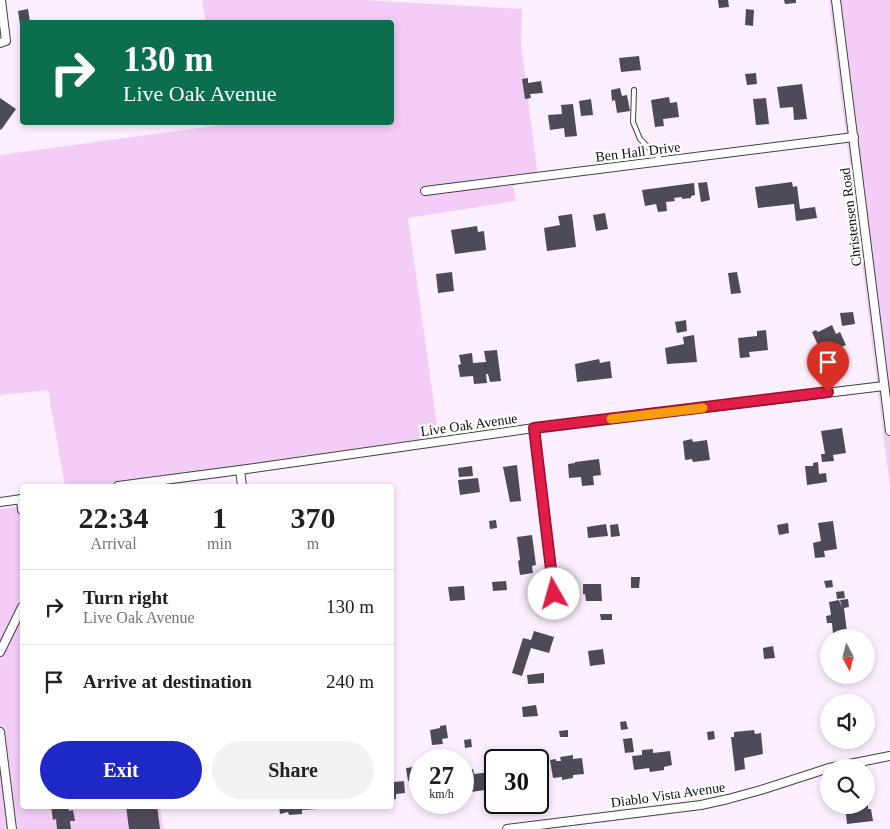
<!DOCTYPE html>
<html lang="en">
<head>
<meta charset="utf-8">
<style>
  :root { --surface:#fff; --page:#f2f2f2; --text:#202124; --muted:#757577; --line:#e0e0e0; --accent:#1e28c6 }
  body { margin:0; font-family:Georgia,serif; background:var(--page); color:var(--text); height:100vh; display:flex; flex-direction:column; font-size:19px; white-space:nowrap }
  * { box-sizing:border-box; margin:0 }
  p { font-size:16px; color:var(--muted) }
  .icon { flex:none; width:28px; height:28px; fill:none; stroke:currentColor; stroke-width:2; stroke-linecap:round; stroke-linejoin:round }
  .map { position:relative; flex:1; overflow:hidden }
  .panel { position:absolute; left:20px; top:484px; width:374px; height:325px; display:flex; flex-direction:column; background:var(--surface); border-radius:5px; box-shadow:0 2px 8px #0003 }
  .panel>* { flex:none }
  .guide { position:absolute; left:20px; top:20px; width:374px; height:105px; border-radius:5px; box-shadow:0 2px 8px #0003; background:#0b6e4f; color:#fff; overflow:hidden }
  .needle { width:32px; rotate:173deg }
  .controls { position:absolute; left:820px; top:629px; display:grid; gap:10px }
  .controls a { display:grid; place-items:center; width:55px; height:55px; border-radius:50%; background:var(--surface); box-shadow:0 2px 8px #0003; font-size:25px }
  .speed { position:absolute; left:409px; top:749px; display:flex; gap:10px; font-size:25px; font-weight:700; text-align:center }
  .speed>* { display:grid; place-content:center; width:65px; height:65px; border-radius:50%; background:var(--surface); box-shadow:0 2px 8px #0003; line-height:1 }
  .speed small { font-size:12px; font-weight:400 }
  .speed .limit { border:2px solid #111; border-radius:8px; background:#fff; color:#111 }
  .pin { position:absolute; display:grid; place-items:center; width:42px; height:42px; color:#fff; margin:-51px -21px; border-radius:50% 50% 50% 0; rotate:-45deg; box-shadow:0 0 5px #0007 }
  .pin .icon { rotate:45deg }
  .me { position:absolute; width:55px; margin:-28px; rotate:353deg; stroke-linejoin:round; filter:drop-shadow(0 0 4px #0008) }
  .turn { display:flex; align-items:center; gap:18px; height:105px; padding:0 20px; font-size:22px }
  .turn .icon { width:65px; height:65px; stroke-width:2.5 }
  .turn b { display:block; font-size:35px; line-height:42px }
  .eta { display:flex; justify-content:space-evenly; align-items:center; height:85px; text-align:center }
  .eta b { font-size:30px; font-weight:700; line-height:35px }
  .button { display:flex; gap:10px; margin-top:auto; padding:10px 20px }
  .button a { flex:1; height:58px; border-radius:30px; background:var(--accent); color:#fff; font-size:20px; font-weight:700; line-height:58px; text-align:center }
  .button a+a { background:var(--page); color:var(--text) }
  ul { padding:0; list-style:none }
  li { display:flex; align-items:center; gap:15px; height:75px; padding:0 20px; border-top:1px solid var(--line) }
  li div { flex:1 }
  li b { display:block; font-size:19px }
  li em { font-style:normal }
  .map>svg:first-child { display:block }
  .farmland { fill:#f3cdf7 }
  .building { fill:#4f4a57 }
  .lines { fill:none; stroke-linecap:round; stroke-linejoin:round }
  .service-casing { stroke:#414141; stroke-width:6 }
  .minor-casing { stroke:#414141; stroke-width:10 }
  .service { stroke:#fff; stroke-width:4 }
  .minor { stroke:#fff; stroke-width:8 }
  .route-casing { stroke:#92132f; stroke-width:12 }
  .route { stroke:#e11d48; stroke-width:9 }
  .slow { stroke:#f59e0b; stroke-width:9 }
  .labels { text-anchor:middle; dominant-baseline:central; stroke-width:5; stroke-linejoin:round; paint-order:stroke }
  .street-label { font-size:14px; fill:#0e0e0e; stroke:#fff }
</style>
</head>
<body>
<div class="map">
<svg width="890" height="829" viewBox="0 0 890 829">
  <rect width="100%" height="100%" fill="#fcefff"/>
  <!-- farmland -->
  <g class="farmland">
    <polygon points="202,0 362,0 522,9 521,44 538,178 513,186 516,201 408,218 440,447 162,486 65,486 48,390 0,395 0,155 222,125 222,123 391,122 391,22 206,22"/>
    <polygon points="829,0 890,0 890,487"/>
    <polygon points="22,506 22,806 160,806 163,829 0,829 0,509"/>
  </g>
  <!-- building -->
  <g class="building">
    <polygon points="718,0 728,0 729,7 719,8"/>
    <polygon points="784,0 796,0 796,3 785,4"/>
    <polygon points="28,9 30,22 22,22 21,32 18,11"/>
    <polygon points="746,9 754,10 753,26 745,25"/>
    <polygon points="639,56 641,70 621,72 619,58"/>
    <polygon points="756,73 757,84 747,85 745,74"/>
    <polygon points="528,78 528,83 541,81 543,93 530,94 531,98 525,99 522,79"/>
    <polygon points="802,84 807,119 794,120 793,107 780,108 777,87"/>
    <polygon points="620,88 622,96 627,95 630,111 617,113 615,100 612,101 611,90"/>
    <polygon points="669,97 670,103 677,102 679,117 663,119 664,126 655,127 651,100"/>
    <polygon points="0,98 16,109 1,130 0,129"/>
    <polygon points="766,98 769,124 756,125 753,99"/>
    <polygon points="591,99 593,115 581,116 579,101"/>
    <polygon points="573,104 577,136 565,137 564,128 550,130 548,115 562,114 561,105"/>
    <polygon points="707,182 710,200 701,202 698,183"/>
    <polygon points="792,182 793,187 797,186 800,209 815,207 817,218 796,221 794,204 758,208 755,187"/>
    <polygon points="694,183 695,195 691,196 691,198 682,199 682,197 674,198 675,201 666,202 667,211 658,212 656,204 645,206 642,190"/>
    <polygon points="605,213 608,229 596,231 593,215"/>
    <polygon points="572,214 576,247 547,251 544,228 560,225 558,216"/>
    <polygon points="477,226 478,232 484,231 486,250 455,254 451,230"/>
    <polygon points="452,272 454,291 438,293 436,274"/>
    <polygon points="737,272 741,293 731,294 728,273"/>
    <polygon points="853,312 855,324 842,326 840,313"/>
    <polygon points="686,320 687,331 677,333 675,322"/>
    <polygon points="832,325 836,334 840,332 846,345 835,350 834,346 821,352 812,332 816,330 818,332"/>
    <polygon points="766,330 768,350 749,352 750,357 740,358 738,338 757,336 757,331"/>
    <polygon points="694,335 697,362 667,364 665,348 684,344 683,337"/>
    <polygon points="497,350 501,381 490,382 488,374 486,374 487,383 474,384 473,376 460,377 458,365 461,364 459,355 472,353 473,363 486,362 484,351"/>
    <polygon points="599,359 600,363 610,361 612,378 577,382 575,364"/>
    <polygon points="842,428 846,453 833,455 834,461 822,462 821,454 825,454 821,431"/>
    <polygon points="692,439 693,442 707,440 710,460 693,462 692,459 685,460 683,441"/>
    <polygon points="599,459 601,475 593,476 594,485 582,486 581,477 569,478 568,464 575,463 575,462"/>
    <polygon points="818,462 819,474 826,473 827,482 807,485 805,466 813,466 813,463"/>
    <polygon points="517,465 521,501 510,502 503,467"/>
    <polygon points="472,466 473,476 459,477 458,468"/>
    <polygon points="478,478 480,492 460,495 458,480"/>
    <polygon points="496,520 497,528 490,529 489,521"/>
    <polygon points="833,521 837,549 824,551 825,557 815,558 813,543 821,541 818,523"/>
    <polygon points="788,523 789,533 779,535 777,525"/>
    <polygon points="606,524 608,536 588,538 587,527"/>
    <polygon points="618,524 620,536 611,537 610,525"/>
    <polygon points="532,535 536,565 532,566 533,573 520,575 518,561 520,560 517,537"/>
    <polygon points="631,577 640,577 639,588 631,588"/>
    <polygon points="832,580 833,587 826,588 824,581"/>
    <polygon points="506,581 507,590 493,591 492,582"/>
    <polygon points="583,584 601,584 602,601 586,601 585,594 583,594"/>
    <polygon points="464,586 465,600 450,601 448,587"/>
    <polygon points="844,591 845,598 837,599 836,592"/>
    <polygon points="848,599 849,607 844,608 847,632 833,634 832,623 827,623 826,616 831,615 829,602 839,600 842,608 840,600"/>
    <polygon points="600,614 612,614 612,620 601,620"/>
    <polygon points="534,631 554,637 549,653 531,648 522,676 512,673 523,638 531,640"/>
    <polygon points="773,646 775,658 764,659 763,648"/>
    <polygon points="603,649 605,664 590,666 588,651"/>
    <polygon points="544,673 544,683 528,684 527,675"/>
    <polygon points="536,705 538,716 523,717 522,707"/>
    <polygon points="626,721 628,729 621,730 620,722"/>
    <polygon points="446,725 448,738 442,739 443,744 432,745 430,730 440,728 440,726"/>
    <polygon points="568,730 568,737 560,737 559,731"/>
    <polygon points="754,730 755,734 761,733 763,754 744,758 745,769 735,771 731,737 734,737 734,732"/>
    <polygon points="714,731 715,739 708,740 707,732"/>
    <polygon points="632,738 634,752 625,753 623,739"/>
    <polygon points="471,739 472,747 465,748 464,740"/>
    <polygon points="653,749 653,753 670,751 672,765 664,767 664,770 650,772 649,768 634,770 632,756 642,755 642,750"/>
    <polygon points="573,755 573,759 582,758 584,774 573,775 573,778 562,780 562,777 553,778 550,760 556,759 556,761 561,761 560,757"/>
    <polygon points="420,766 420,780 408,781 406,768"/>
    <polygon points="473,769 474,774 491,772 493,786 484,787 485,790 471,792 471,789 462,790 463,771"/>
    <polygon points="391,778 394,778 394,782 404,781 405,793 396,794 396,799 391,800"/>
    <polygon points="845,805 868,805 868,809 871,809 873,821 847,824"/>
    <polygon points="51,806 68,806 69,811 73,810 75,821 70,821 71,829 57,829 56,819 53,820"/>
    <polygon points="126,806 157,806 160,829 129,829"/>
    <polygon points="279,806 317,806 318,809 302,810 302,814 289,815 288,812 280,814"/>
  </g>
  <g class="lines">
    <!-- service casing -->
    <g class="service-casing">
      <polyline id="service" points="634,90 633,122 640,139 662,161"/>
    </g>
    <!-- minor casing -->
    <g class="minor-casing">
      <g id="minor">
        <polyline points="836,0 890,431"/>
        <polyline points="0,43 6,41 1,0"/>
        <polyline points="425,191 854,137"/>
        <polyline points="534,428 554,594 548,604"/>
        <polyline points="240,470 242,486"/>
        <polyline points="118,486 240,470 534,428 884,386"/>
        <polyline points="21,499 22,510"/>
        <polyline points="0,502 22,499"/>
        <polyline points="0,652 22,607"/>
        <polyline points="0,732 12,829"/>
        <polyline points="829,768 890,756"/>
        <polyline points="507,829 701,805 728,799 761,790 829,768"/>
      </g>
    </g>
    <!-- service -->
    <use href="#service" class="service"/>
    <!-- minor -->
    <use href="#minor" class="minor"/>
  </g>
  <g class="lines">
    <!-- route casing -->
    <g class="route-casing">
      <polyline id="route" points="554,594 534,428 828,392"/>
    </g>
    <!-- route -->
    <use href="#route" class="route"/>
    <!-- slow -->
    <polyline class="slow" points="611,419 703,408"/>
  </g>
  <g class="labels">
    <!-- street labels -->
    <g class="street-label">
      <text transform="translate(638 152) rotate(-7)">Ben Hall Drive</text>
      <text transform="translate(851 217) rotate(-97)">Christensen Road</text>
      <text transform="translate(469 425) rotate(-8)">Live Oak Avenue</text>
      <text transform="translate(668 795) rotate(-8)">Diablo Vista Avenue</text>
    </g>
  </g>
</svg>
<div class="controls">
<a><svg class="needle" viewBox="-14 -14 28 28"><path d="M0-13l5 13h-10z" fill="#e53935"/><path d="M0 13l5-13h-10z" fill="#757577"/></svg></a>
<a><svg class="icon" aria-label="sound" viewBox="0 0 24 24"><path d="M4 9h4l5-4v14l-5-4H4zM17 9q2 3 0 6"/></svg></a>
<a><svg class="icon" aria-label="search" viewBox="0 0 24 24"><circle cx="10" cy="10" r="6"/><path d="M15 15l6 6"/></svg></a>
</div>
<div class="speed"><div>27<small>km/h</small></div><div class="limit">30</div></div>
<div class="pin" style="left:828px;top:392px;background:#d93025"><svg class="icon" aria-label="arrive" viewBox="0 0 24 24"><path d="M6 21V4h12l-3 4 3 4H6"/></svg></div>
<svg class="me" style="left:554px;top:594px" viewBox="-20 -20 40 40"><circle r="19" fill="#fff"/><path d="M0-13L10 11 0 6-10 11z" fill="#e11d48"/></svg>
<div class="guide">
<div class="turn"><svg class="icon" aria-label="right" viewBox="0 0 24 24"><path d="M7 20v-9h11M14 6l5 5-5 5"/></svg><div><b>130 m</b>Live Oak Avenue</div></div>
</div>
<section class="panel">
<div class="eta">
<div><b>22:34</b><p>Arrival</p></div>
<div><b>1</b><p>min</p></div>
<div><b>370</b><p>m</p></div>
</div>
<ul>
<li><svg class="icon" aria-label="right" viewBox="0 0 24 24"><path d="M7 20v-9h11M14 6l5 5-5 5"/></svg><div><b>Turn right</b><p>Live Oak Avenue</p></div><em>130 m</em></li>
<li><svg class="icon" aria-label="arrive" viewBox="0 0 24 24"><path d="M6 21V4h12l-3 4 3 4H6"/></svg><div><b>Arrive at destination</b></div><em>240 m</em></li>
</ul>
<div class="button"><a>Exit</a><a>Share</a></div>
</section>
</div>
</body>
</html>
